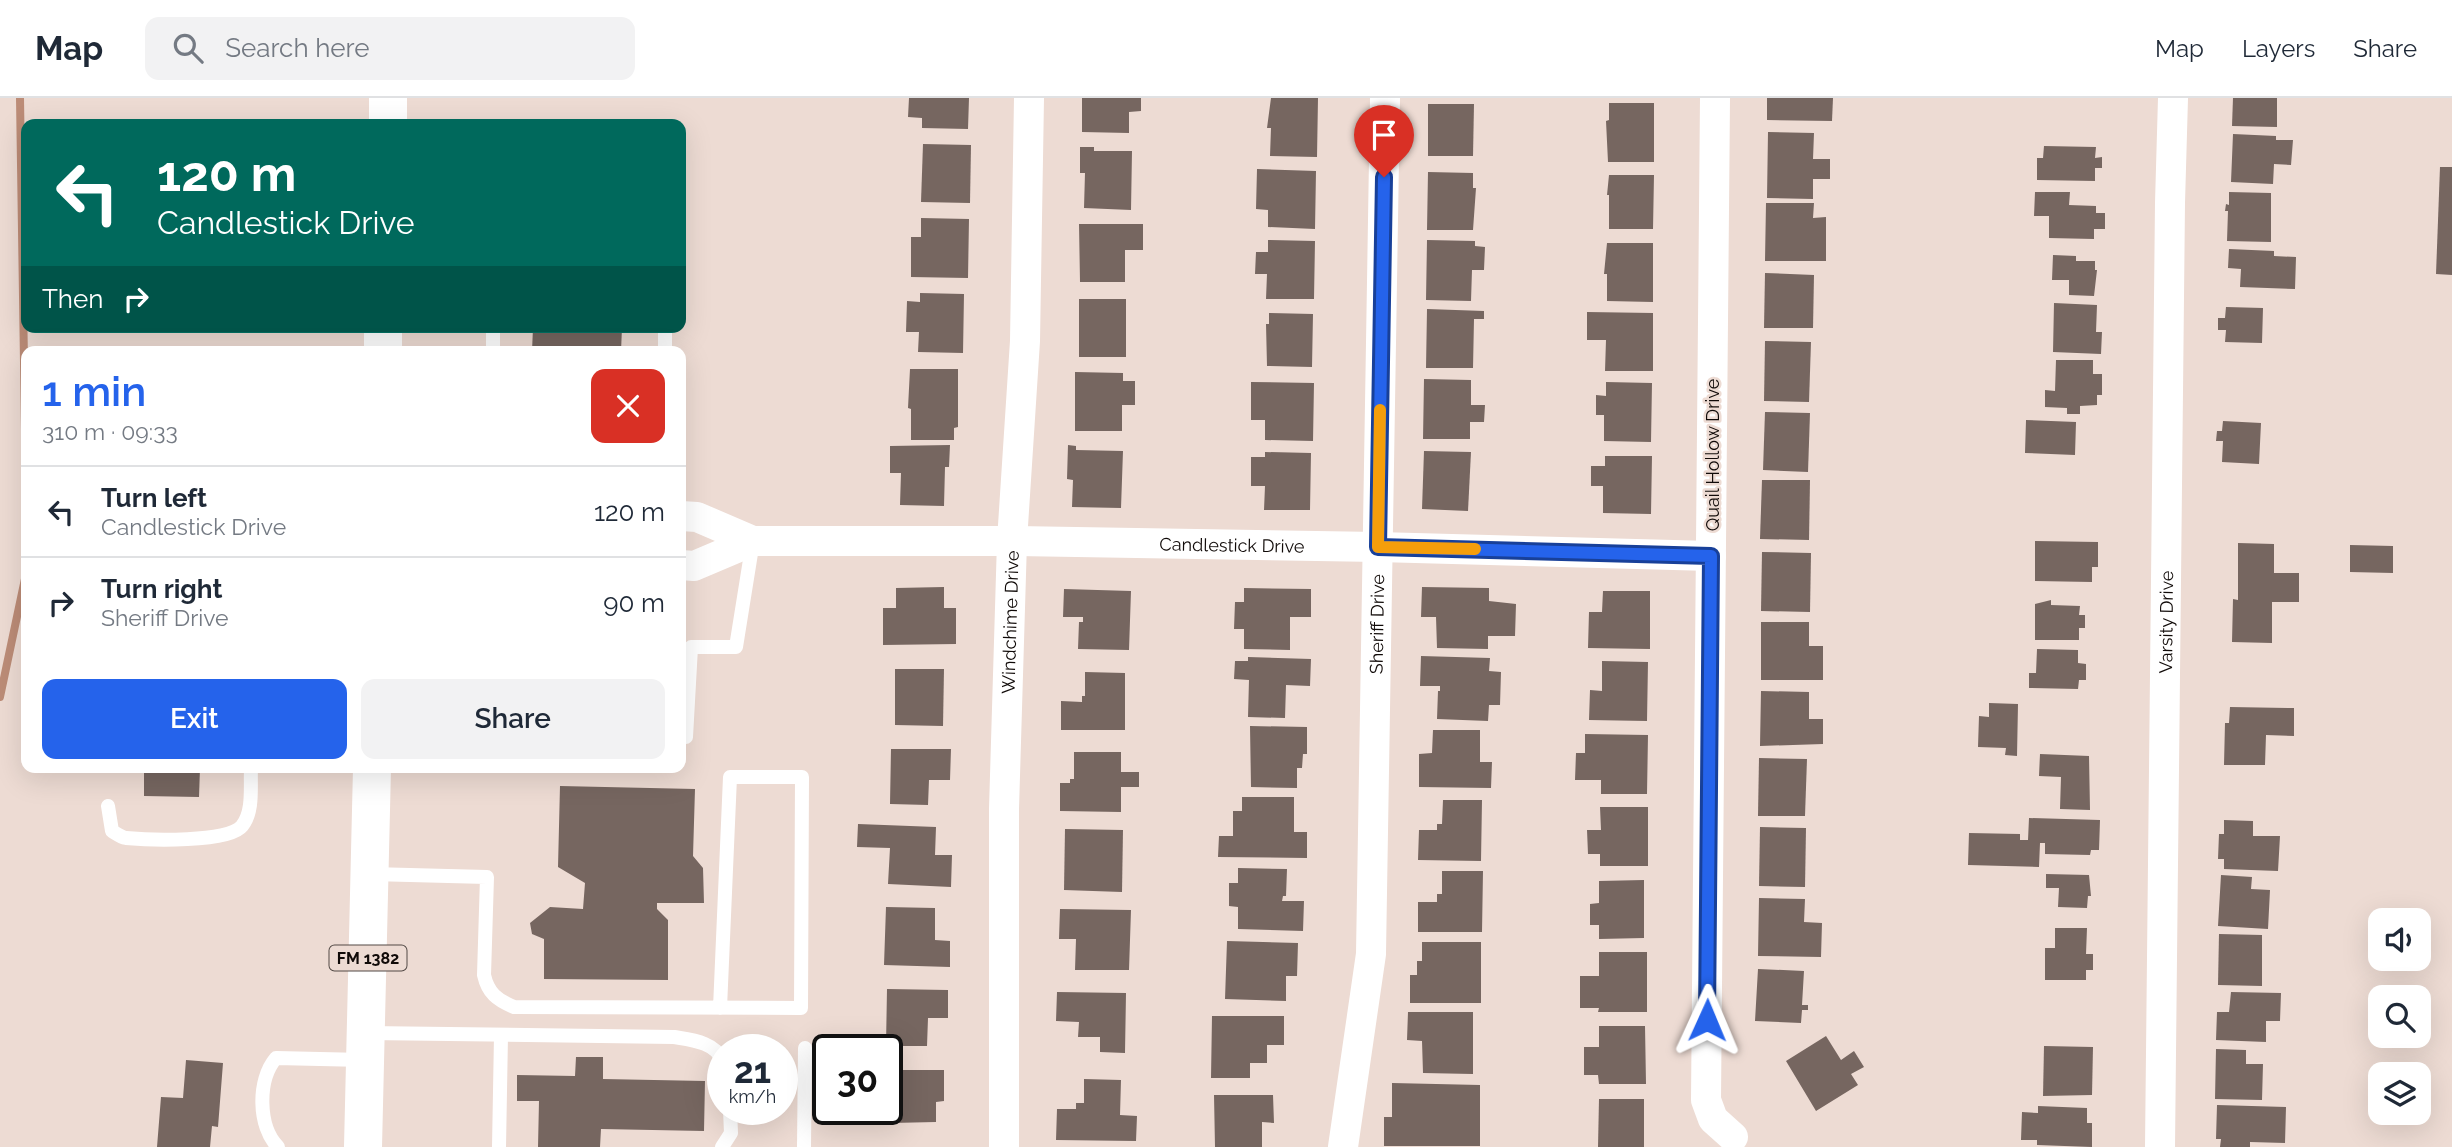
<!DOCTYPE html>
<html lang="en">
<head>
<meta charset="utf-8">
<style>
  :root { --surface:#fff; --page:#f2f2f3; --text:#1f2937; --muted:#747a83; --line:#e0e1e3; --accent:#2563eb }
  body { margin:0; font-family:Raleway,sans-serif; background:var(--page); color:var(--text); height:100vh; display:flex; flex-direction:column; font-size:26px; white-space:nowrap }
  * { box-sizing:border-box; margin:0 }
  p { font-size:23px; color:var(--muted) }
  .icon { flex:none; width:38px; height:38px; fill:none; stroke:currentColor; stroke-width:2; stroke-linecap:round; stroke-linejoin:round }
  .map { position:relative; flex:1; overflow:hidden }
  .sheet { position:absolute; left:21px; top:248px; width:665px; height:427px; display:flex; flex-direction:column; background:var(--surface); border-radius:14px; box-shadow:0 7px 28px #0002 }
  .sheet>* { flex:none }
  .top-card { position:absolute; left:21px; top:21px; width:665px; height:214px; border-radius:14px; box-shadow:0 7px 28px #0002; background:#00695c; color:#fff; overflow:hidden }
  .tools { position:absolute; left:2368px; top:810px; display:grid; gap:14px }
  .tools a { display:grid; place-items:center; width:63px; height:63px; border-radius:14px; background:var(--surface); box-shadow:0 7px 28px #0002; font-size:35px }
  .speed { position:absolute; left:707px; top:936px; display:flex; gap:14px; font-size:35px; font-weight:700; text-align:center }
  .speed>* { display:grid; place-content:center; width:91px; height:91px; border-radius:50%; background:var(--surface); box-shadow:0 7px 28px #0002; line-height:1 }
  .speed small { font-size:18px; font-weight:400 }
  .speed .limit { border:4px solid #111; border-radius:10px; background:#fff; color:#111 }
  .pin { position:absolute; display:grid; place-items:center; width:60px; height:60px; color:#fff; margin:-72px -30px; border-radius:50% 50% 50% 0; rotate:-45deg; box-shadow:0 0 7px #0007 }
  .pin .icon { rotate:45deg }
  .me { position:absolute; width:77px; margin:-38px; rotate:1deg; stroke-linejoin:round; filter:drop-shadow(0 0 5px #0008) }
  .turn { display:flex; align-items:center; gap:24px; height:147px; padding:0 21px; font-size:32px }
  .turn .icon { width:91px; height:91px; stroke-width:2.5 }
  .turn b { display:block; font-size:49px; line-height:60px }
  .then { display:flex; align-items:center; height:66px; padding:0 21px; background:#0003; gap:14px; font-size:26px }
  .round { display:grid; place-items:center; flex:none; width:74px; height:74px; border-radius:14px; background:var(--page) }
  .summary { display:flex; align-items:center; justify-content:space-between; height:119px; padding:0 21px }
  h1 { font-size:42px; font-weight:600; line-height:52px; color:var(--accent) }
  .action { display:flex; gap:14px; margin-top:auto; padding:14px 21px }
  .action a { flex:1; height:80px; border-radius:14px; background:var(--accent); color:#fff; font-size:28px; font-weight:600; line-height:80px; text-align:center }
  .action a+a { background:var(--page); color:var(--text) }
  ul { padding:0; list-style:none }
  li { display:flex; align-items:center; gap:21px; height:91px; padding:0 21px; border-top:2px solid var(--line) }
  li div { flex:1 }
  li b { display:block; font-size:26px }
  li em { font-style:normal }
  header { display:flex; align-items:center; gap:42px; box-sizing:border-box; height:98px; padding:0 35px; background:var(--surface); border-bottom:2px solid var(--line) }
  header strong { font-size:33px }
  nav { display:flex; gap:38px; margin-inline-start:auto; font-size:24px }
  .search { width:490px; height:63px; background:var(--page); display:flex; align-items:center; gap:18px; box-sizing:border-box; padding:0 24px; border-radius:14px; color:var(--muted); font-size:26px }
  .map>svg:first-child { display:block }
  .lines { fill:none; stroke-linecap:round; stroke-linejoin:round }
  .stream { stroke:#bc8c77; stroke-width:8 }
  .building { fill:#766660 }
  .service { stroke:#fff; stroke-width:14 }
  .minor { stroke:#fff; stroke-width:30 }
  .primary { stroke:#fff; stroke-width:38 }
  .route-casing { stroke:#184099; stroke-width:18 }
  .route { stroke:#2563eb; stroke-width:12 }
  .slow { stroke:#f59e0b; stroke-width:12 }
  .labels { text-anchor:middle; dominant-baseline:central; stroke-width:5; stroke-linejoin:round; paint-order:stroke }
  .shield { fill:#eddbd3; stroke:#524945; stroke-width:2 }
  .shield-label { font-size:16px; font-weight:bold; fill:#100a08 }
  .street-label { font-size:18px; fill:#100a08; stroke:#eddbd3 }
</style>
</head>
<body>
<header>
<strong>Map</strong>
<div class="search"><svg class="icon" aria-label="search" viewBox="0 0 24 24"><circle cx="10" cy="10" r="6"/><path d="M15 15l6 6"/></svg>Search here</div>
<nav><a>Map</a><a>Layers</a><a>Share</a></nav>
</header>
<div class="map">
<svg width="2452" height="1049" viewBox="0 0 2452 1049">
  <rect width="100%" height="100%" fill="#eddbd3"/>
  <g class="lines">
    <!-- stream -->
    <g class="stream">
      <polyline points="20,0 26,397"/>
      <polyline points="0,599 26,476"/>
    </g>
  </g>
  <!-- building -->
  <g class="building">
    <polygon points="909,0 969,0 968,31 922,30 922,20 908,19"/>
    <polygon points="1082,0 1141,0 1141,13 1129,14 1129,35 1082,34"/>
    <polygon points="1271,0 1318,0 1317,59 1270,58 1271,30 1267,30"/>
    <polygon points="1767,0 1833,0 1832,23 1767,22"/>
    <polygon points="2233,0 2277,0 2277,29 2232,28"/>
    <polygon points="1609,5 1654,5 1654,64 1608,64 1606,23 1609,22"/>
    <polygon points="1428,6 1474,6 1473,58 1428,58"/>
    <polygon points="1768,34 1814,35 1813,61 1830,61 1830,81 1813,81 1813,101 1767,100"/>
    <polygon points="2233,36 2276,38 2276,42 2293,42 2291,67 2274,66 2273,86 2231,84"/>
    <polygon points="923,46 971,47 970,105 921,104"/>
    <polygon points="2044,48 2096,49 2095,60 2102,59 2102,70 2095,70 2095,83 2037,82 2037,60 2043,60"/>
    <polygon points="1080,49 1094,49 1094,53 1132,53 1131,112 1084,110 1085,75 1080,75"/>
    <polygon points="2440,69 2452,69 2452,177 2436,176"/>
    <polygon points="1257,71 1316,73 1315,131 1268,129 1268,112 1256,111"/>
    <polygon points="1428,74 1473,75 1473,90 1476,90 1473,132 1427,132"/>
    <polygon points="1609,77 1654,77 1653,131 1609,131 1609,97 1607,97"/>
    <polygon points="2035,94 2070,94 2069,107 2096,108 2096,115 2105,115 2105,131 2094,131 2094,141 2049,140 2049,118 2034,118"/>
    <polygon points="2229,94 2271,95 2271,144 2227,143 2228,113 2225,113 2226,106 2229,107"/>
    <polygon points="1766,105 1814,105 1813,120 1826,119 1826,163 1765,163"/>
    <polygon points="921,120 969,121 968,180 911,179 911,139 921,139"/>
    <polygon points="1079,126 1143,126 1143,152 1125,152 1125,184 1080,184"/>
    <polygon points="1268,142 1315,143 1314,201 1266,201 1267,176 1255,176 1256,154 1268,154"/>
    <polygon points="1427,142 1475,143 1475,148 1485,149 1484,172 1472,172 1471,203 1426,202"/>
    <polygon points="1607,145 1653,145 1653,204 1607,203 1607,176 1604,176"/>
    <polygon points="2229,151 2274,153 2274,158 2296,159 2295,191 2240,189 2241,171 2228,170"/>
    <polygon points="2053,157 2076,158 2076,163 2095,163 2095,172 2097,172 2094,198 2069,197 2069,182 2052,182"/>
    <polygon points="1765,175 1814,177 1813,230 1764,230"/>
    <polygon points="920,195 964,196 963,255 918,254 919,234 906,234 907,203 920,204"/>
    <rect x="1079" y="201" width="47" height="58"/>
    <polygon points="2054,205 2097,207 2096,234 2102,234 2101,256 2053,254"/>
    <polygon points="2226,209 2263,210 2262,245 2225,244 2226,232 2218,232 2218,220 2225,220"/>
    <polygon points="1427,211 1484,213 1484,221 1474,221 1473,270 1426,270"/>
    <polygon points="1587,214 1653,215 1653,273 1605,273 1606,242 1587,242"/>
    <polygon points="1269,215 1313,216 1312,269 1267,268 1266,226 1269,226"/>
    <polygon points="533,229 622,229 621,254 532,254"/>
    <polygon points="1765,243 1811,244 1809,304 1764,303"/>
    <polygon points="2056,262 2093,262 2093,276 2102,276 2102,297 2097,297 2097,307 2080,308 2080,316 2067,316 2067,310 2045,309 2045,292 2055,293"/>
    <polygon points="910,271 958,271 958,329 954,330 954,342 911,342 911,311 908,310"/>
    <polygon points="1075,274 1123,275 1123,283 1135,283 1135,307 1122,307 1122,333 1075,333"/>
    <polygon points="1424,281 1471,282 1471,307 1485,307 1484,324 1470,324 1470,341 1423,341"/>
    <polygon points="1251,284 1314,285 1313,343 1265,342 1265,322 1251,322"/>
    <polygon points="1606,284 1652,285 1651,344 1604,343 1604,317 1596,317 1596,297 1606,298"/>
    <polygon points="1765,314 1810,315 1808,374 1763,372"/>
    <polygon points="2026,322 2076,324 2075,357 2025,355"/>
    <polygon points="2223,323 2261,325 2259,366 2222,364 2223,343 2216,343 2217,333 2222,333"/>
    <polygon points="950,347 949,369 945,369 944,408 900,407 901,375 890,375 890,348"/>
    <polygon points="1068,347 1076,348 1076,352 1123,353 1121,410 1072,409 1073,382 1067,381"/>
    <polygon points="1424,353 1471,354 1468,413 1422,411"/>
    <polygon points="1265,354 1311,355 1310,412 1264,412 1265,388 1251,388 1251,359 1265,359"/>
    <polygon points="1605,358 1652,358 1651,416 1603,415 1603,388 1591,388 1591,368 1605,368"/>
    <polygon points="1762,382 1810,382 1809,442 1760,441"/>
    <polygon points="2035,443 2098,444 2098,469 2092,469 2092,484 2035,483"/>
    <polygon points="2238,445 2274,446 2274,475 2299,475 2299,504 2272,504 2272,545 2232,544 2233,501 2238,502"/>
    <polygon points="2350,447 2393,448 2393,475 2350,474"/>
    <polygon points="1762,454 1811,455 1810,514 1761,513"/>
    <polygon points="944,489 944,510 956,510 956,546 883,547 883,510 896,510 896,490"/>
    <polygon points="1422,489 1489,490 1489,503 1516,506 1515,538 1488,538 1488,551 1437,550 1436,519 1421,519"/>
    <polygon points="1244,490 1311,491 1311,519 1290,519 1290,552 1244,551 1244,531 1234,531 1235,504 1244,504"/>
    <polygon points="1064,491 1131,493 1129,552 1078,551 1079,524 1083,524 1083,519 1063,519"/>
    <polygon points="1603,493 1650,493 1650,551 1588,550 1589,514 1602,514"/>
    <polygon points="2051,502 2051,507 2080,508 2079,517 2085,517 2085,530 2079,530 2079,542 2035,542 2035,506"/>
    <polygon points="1761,524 1809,524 1809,548 1823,548 1823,582 1761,582"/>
    <polygon points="2037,551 2078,552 2078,565 2086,566 2086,582 2079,582 2078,591 2029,590 2029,575 2036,575"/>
    <polygon points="1421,558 1490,560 1489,573 1501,574 1500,607 1489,607 1488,623 1437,621 1438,593 1440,593 1440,588 1420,588"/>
    <polygon points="1248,559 1311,561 1310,588 1286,587 1285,620 1248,619 1249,582 1234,581 1235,563 1248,563"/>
    <polygon points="1602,563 1648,564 1647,623 1589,622 1590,592 1602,593"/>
    <polygon points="895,571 944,571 943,628 895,627"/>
    <polygon points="1085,574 1125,575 1125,632 1061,632 1061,603 1082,604 1082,598 1085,598"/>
    <polygon points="1761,593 1809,594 1809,621 1823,621 1823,646 1760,648"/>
    <polygon points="1989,605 2018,606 2017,658 2005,657 2006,650 1978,649 1979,618 1989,619"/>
    <polygon points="2230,609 2294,610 2294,638 2266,637 2265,667 2224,667 2225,625 2229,625"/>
    <polygon points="1250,628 1307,629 1307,656 1303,656 1302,670 1297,670 1297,690 1251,689"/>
    <polygon points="1433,632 1480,632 1480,664 1492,664 1491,690 1419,689 1419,656 1432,655"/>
    <polygon points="1585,636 1648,637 1647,696 1601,696 1601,682 1575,682 1576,655 1585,655"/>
    <polygon points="891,651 951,651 950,682 929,682 928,707 890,706"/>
    <polygon points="1074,654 1121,654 1121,674 1139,674 1139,689 1121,689 1121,714 1060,713 1060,685 1070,685 1070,681 1074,681"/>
    <polygon points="2040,656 2089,658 2090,712 2060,711 2061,679 2039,678"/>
    <polygon points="1759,660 1807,661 1805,718 1758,718"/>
    <polygon points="144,670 200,670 199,699 144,698"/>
    <polygon points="560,688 695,691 693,758 703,770 704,805 657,805 657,811 668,822 668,882 544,881 544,841 532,836 530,825 550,809 583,811 585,785 558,769"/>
    <polygon points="1242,699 1294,699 1294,734 1307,734 1307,760 1218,759 1219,738 1233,738 1233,713 1242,713"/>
    <polygon points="1443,702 1482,702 1481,763 1418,762 1419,732 1437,732 1437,726 1442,726"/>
    <polygon points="1600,709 1648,709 1648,768 1600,768 1600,756 1588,756 1587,732 1601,732"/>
    <polygon points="2029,720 2100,722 2099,752 2091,752 2090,757 2045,756 2045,745 2040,745 2039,769 1968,767 1969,735 2020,736 2020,742 2028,742"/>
    <polygon points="2224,722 2253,723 2253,738 2280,738 2278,773 2224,771 2224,761 2218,761 2219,736 2224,736"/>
    <polygon points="858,726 936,729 935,757 952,757 951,789 888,786 890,750 857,749"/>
    <polygon points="1760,729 1806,730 1805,789 1759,788"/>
    <polygon points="1065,731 1123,732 1122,794 1064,792"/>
    <polygon points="1238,770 1287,771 1286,798 1283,798 1282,803 1304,803 1303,833 1238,831 1238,809 1229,808 1229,785 1238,785"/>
    <polygon points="1442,773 1483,773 1482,834 1418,834 1418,804 1437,804 1437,796 1442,796"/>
    <polygon points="2046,776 2089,777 2091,798 2088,798 2087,810 2058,809 2059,790 2046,790"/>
    <polygon points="2221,777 2252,779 2251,791 2270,792 2268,831 2218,828"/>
    <polygon points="1644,782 1644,840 1599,841 1599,827 1590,827 1590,806 1599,805 1599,783"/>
    <polygon points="1759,800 1805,801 1804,824 1822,825 1821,859 1758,858"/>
    <polygon points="886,809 935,810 935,842 950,843 950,869 884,867"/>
    <polygon points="1060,811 1131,812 1129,872 1075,872 1076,841 1059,841"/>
    <polygon points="2055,830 2087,830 2086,856 2093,856 2093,872 2086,872 2086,882 2045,882 2045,850 2055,850"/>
    <polygon points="2219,836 2262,837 2262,888 2218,887"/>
    <polygon points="1227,843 1298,845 1297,878 1286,878 1286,903 1225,901"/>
    <polygon points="1422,844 1481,844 1481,905 1410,905 1410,877 1417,877 1417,863 1422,863"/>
    <polygon points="1599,854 1647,854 1647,914 1598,914 1599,910 1580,910 1580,878 1599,878"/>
    <polygon points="1758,871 1804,873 1802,907 1808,907 1808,912 1802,912 1801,925 1755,923"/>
    <polygon points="887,891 948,892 948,920 928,920 927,948 886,948"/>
    <polygon points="1057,894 1126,895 1125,955 1100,954 1100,939 1078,939 1079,924 1056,923"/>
    <polygon points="2231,894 2281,895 2280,923 2266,923 2266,944 2216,942 2217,914 2229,914"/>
    <polygon points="1408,914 1473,914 1473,976 1423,975 1422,943 1407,942"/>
    <polygon points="1212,918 1284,918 1284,947 1267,947 1267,965 1250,965 1250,980 1211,980"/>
    <polygon points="1599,928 1645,928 1646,986 1599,986 1598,977 1584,977 1584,949 1599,949"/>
    <polygon points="1826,938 1841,962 1854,953 1864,969 1851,976 1858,987 1816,1013 1786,963"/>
    <polygon points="2044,948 2093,949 2092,997 2043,998"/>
    <polygon points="2216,951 2246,952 2246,966 2263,966 2262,1002 2215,1001"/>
    <polygon points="576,959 603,959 603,981 705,983 704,1033 601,1031 600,1049 538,1049 539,1003 517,1003 517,977 575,978"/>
    <polygon points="186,962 223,965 218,1029 212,1028 210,1049 157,1049 161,999 183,1000"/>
    <polygon points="887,972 944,972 944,1003 936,1004 936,1024 891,1025 891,1012 887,1012"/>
    <polygon points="1084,981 1121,982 1120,1017 1137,1018 1136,1043 1056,1042 1057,1011 1076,1011 1076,1005 1084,1005"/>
    <polygon points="1392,985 1480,987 1480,1048 1384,1048 1384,1019 1392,1019"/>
    <polygon points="1214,997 1273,997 1274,1025 1262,1024 1262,1049 1215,1049"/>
    <polygon points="1599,1001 1644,1001 1644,1049 1598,1049"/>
    <polygon points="2217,1007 2286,1009 2285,1045 2250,1044 2250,1049 2220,1049 2221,1041 2216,1041"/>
    <polygon points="2038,1008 2087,1010 2087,1025 2092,1025 2092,1049 2037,1047 2037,1042 2021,1042 2022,1014 2038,1015"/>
  </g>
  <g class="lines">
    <!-- service -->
    <g class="service">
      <polyline points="493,254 493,229"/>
      <polyline points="665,254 665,229"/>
      <polyline points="681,639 686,639 691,549 736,549 753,443"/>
      <path d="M 108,708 L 112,733 C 117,736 121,739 126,740 C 148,742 229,745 242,728 C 254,713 250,688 251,670"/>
      <path d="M 371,776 L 487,779 L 484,877 C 488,895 497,902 514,909 L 801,910 L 802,679 L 730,679 L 720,910"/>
      <path d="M 367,935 L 674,939 C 692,942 715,944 723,963"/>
      <path d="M 278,1049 C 258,1029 257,982 276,960 L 364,962"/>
      <polyline points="499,1049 501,937"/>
      <polyline points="722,1049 731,1035 730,1012"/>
      <polyline points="804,1049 805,950"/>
    </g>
    <!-- minor -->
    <g class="minor">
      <polyline points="1715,0 1706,1002 1713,1021 1733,1039"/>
      <path id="s1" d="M 681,418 L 697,419 L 753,443 L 1012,443 L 1378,449 L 1711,458"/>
      <polyline points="681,467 694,468 753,443"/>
      <path id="s2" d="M 1004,1049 L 1004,711 L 1012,443 L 1025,243 L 1029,0"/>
      <path id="s3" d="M 1343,1049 L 1371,856 L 1385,0"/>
      <path id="s4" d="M 2160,1049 L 2170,105 L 2173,0"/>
    </g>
    <!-- primary -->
    <g class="primary">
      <polyline points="388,26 388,0"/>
      <polyline points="383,254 383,229"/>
      <polyline points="363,1049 372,670"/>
    </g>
  </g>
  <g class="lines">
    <!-- route casing -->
    <g class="route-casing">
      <polyline id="route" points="1384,79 1378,449 1711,458 1707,922"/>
    </g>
    <!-- route -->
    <use href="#route" class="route"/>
    <!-- slow -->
    <polyline class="slow" points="1380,312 1378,449 1475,451"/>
  </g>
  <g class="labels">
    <!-- shield labels -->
    <rect class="shield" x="329.5" y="847.5" width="77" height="25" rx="5"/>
    <g class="shield-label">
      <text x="368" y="860">FM 1382</text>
    </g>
    <!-- street labels -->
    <g class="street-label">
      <text transform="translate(1712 357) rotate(-90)">Quail Hollow Drive</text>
      <text stroke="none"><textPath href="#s1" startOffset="556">Candlestick Drive</textPath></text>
      <text stroke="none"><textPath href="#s2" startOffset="525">Windchime Drive</textPath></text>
      <text stroke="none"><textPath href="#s4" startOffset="525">Varsity Drive</textPath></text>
      <text stroke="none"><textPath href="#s3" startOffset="525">Sheriff Drive</textPath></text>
    </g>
  </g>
</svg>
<div class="tools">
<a><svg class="icon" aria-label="sound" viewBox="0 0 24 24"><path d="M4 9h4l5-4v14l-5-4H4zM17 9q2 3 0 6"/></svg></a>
<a><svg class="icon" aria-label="search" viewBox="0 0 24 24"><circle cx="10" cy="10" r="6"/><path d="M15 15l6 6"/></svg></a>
<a><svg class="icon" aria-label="layers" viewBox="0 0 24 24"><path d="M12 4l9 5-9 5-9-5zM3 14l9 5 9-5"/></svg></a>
</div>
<div class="speed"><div>21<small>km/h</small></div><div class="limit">30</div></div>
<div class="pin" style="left:1384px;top:79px;background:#d93025"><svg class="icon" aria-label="arrive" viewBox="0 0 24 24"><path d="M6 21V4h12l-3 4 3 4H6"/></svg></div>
<svg class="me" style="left:1707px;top:922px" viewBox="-20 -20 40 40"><path d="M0-17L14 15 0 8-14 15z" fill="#2563eb" stroke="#fff" stroke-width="4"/></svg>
<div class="top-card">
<div class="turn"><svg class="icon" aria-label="left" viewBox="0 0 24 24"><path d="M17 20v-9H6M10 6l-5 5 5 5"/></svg><div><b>120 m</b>Candlestick Drive</div></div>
<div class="then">Then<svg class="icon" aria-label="right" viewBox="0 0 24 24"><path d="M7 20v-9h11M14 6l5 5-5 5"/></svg></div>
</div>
<section class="sheet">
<div class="summary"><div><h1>1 min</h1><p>310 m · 09:33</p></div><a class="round" style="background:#d93025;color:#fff"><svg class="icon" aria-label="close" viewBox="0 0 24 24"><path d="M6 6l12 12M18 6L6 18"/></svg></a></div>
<ul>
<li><svg class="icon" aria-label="left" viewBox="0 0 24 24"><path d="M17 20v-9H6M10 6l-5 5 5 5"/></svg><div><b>Turn left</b><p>Candlestick Drive</p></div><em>120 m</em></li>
<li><svg class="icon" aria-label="right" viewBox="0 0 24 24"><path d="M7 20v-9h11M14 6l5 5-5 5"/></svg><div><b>Turn right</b><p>Sheriff Drive</p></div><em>90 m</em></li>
</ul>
<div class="action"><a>Exit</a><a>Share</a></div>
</section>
</div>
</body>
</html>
